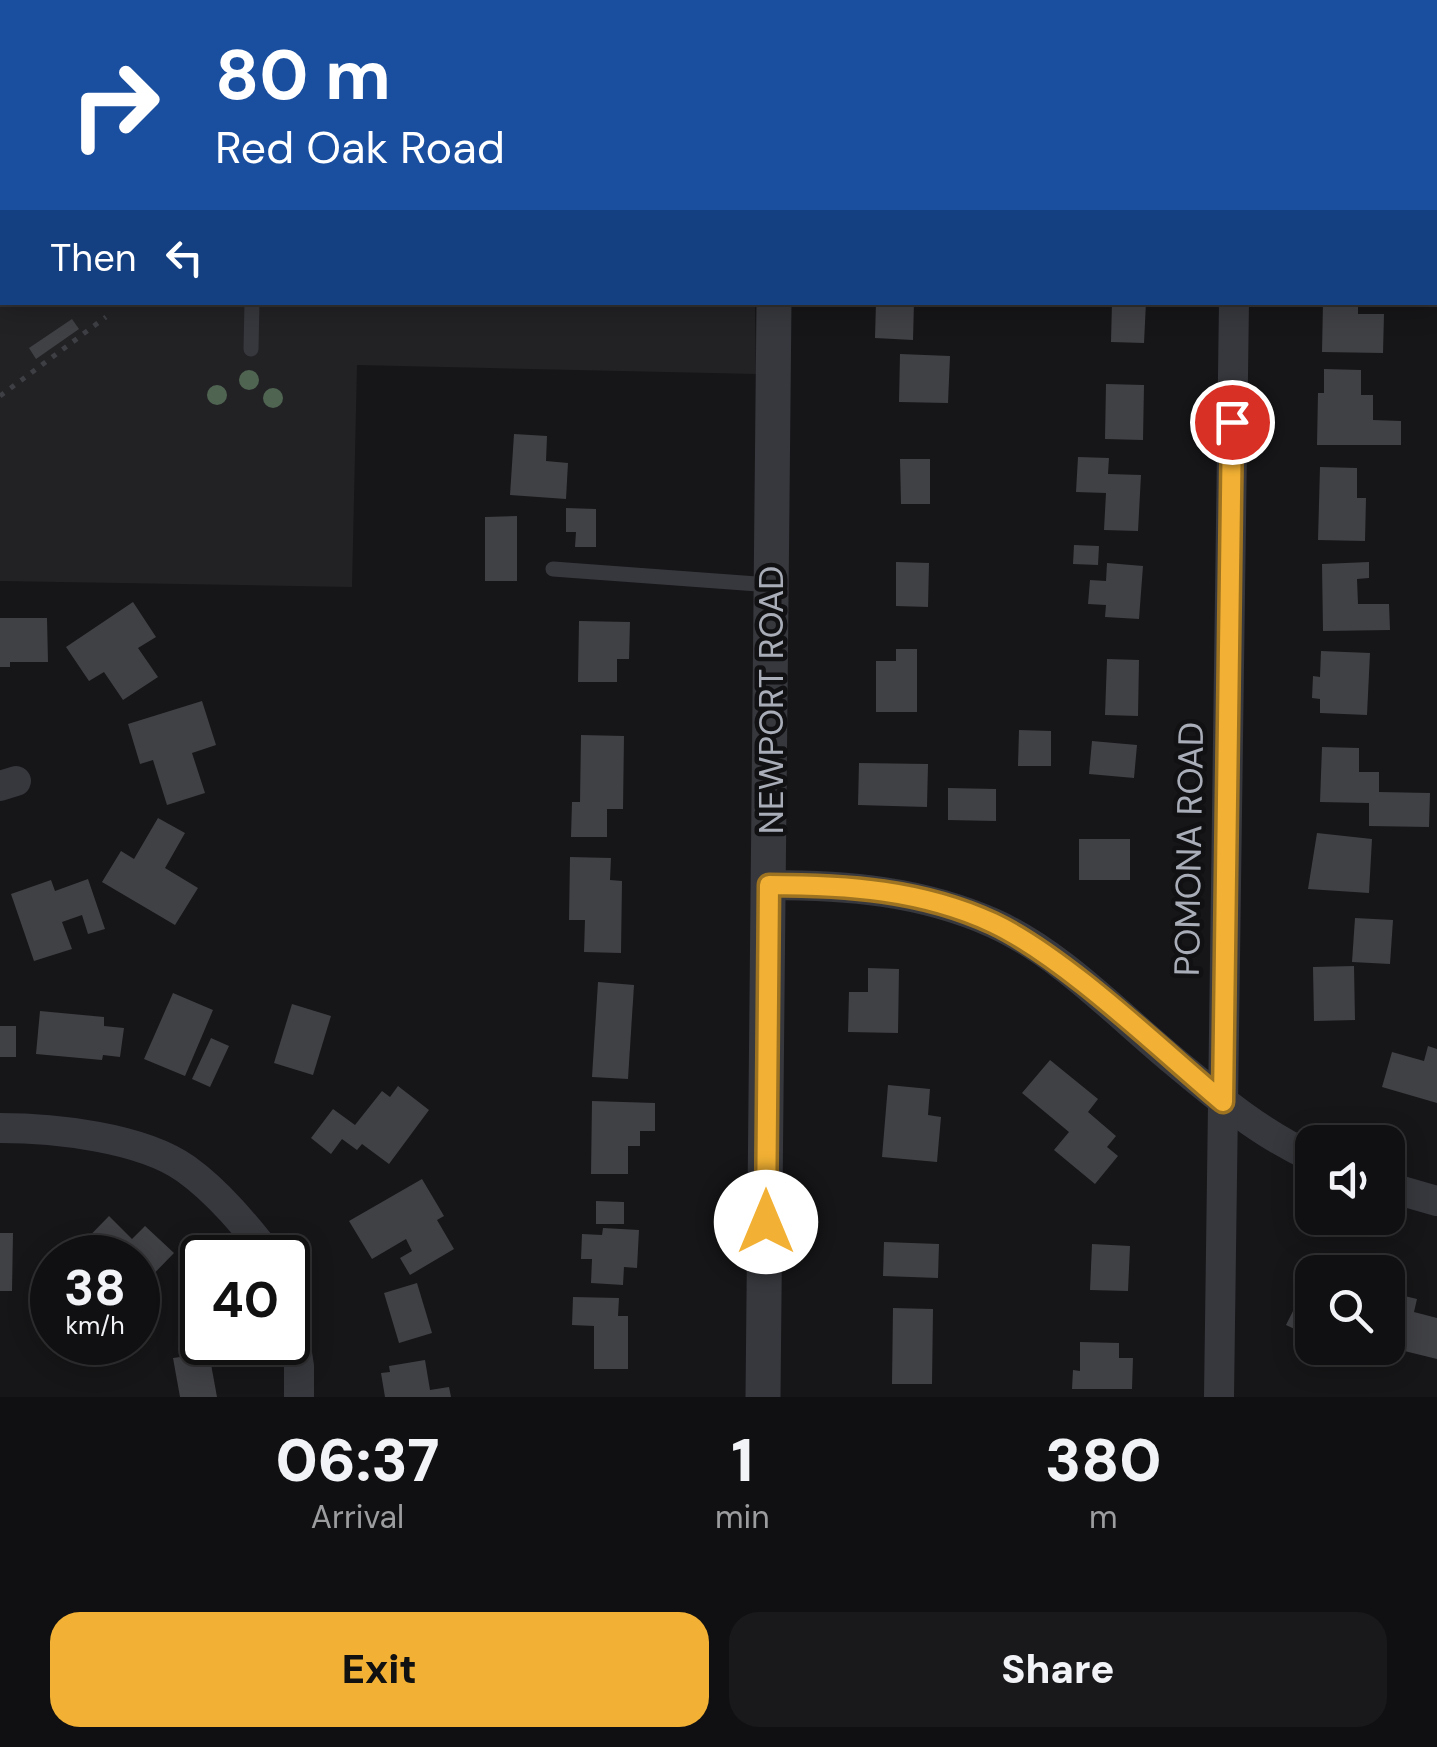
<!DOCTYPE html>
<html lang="en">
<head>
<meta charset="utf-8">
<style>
  :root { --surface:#101012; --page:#19191b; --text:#f1f3f6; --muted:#9c9d9f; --line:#303032; --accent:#f2b134 }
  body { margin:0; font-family:"DM Sans",sans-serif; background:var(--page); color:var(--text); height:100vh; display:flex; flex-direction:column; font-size:38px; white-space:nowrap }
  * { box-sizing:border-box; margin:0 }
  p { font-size:32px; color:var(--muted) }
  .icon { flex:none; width:55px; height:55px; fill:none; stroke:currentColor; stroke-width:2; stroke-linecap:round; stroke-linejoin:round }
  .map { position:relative; height:1397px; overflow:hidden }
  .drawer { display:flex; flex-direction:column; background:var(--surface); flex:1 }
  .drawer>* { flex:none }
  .guide { position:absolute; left:0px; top:0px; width:1438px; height:305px; box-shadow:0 5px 25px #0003,0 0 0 2px var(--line); background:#1a4fa0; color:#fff; overflow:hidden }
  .buttons { position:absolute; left:1295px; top:1125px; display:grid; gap:20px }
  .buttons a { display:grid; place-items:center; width:110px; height:110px; border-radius:20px; background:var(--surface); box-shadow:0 5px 25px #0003,0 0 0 2px var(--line); font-size:50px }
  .speed { position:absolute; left:30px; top:1235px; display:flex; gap:20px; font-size:50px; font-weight:700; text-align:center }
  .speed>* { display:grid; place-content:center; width:130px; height:130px; border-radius:50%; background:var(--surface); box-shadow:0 5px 25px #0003,0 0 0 2px var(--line); line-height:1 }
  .speed small { font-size:25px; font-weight:400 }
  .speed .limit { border:5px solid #111; border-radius:15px; background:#fff; color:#111 }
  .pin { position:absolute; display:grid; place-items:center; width:85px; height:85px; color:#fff; margin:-42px; border:5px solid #fff; border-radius:50%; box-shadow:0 2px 10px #0007 }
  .me { position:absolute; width:110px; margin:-55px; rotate:0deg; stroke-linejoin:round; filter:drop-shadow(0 0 8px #0008) }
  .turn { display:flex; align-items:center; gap:35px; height:210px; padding:0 50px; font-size:45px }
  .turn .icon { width:130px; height:130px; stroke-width:2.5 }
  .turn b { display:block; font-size:70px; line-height:85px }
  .then { display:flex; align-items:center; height:95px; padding:0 50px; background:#0003; gap:20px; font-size:38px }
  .eta { display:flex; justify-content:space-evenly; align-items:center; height:170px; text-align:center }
  .eta b { font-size:60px; font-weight:800; line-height:70px }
  .button { display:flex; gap:20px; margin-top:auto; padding:20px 50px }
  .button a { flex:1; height:115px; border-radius:30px; background:var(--accent); color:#111; font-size:40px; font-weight:800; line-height:115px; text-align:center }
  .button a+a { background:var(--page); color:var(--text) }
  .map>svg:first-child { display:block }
  .built { fill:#222225 }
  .building { fill:#404145 }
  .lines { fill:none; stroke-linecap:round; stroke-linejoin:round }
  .path { stroke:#3d3f44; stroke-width:5; stroke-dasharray:5 8; stroke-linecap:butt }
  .service { stroke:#37383d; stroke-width:15 }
  .minor { stroke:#37383d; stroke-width:30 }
  .tertiary { stroke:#37383d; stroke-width:35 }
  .tree { fill:#506452 }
  .route-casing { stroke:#9d7322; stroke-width:25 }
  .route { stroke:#f2b134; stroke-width:18 }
  .labels { text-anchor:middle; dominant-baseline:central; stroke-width:9; stroke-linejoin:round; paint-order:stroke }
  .street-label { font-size:35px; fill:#a8adb8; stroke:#111113 }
</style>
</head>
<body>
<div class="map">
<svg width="1437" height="1397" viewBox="0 0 1437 1397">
  <rect width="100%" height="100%" fill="#161618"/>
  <!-- built -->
  <polygon class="built" points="0,0 749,0 2,2 2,302 755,303 756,374 357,365 352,587 0,581"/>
  <!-- building -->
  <g class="building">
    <polygon points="876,302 914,302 913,340 875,338"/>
    <polygon points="1112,302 1146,302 1144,343 1111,342"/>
    <polygon points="1323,302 1358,302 1358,314 1384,314 1383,353 1322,352"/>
    <polygon points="72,319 79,329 36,359 29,348"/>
    <polygon points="900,354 950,356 948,403 899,402"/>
    <polygon points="1324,369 1361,370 1361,395 1373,395 1373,420 1401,421 1401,445 1317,445 1318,393 1324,393"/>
    <polygon points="1106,384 1144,385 1143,440 1105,439"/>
    <polygon points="514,434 547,436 546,461 568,463 566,499 510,495"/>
    <polygon points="1078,457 1109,458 1108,474 1141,475 1138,531 1104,530 1106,493 1076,492"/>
    <polygon points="900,459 930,459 930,504 901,504"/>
    <polygon points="1320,467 1357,468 1357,498 1366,498 1365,541 1318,540"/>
    <polygon points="566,508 596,509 596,547 575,547 576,532 566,532"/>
    <polygon points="517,516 517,581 485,581 485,517"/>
    <polygon points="1074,545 1099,546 1098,565 1073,564"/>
    <polygon points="896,562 929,563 928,607 896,606"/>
    <polygon points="1369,562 1369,578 1357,579 1358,604 1389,604 1390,630 1323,631 1322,564"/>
    <polygon points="1107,563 1143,566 1139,619 1105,617 1106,605 1088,604 1090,580 1106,581"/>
    <polygon points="133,602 156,637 138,648 158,677 123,700 104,672 89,681 66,647"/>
    <polygon points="0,618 47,618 48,662 10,662 10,667 0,667"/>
    <polygon points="579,621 630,622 629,659 617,659 617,682 578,682"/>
    <polygon points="896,649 917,649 917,712 876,712 876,661 896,661"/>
    <polygon points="1321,651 1370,653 1367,715 1320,713 1320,699 1312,698 1313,676 1320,677"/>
    <polygon points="1107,659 1139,660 1138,716 1105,715"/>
    <polygon points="202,701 216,745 192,753 205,793 167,805 153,760 140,764 128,724"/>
    <polygon points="1019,730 1051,731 1051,766 1018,766"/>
    <polygon points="581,735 624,736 623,809 607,809 607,837 571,837 572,802 580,802"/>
    <polygon points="1092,741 1137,745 1134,778 1089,774"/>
    <polygon points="1322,747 1359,748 1359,772 1379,772 1379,792 1430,793 1429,827 1369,826 1369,803 1320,802"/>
    <polygon points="859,763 928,764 927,807 858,805"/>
    <polygon points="948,788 996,789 996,821 948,820"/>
    <polygon points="158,818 185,833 165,868 198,888 175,925 102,882 121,851 134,859"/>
    <polygon points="1317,833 1372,839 1369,893 1308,889"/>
    <rect x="1079" y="839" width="51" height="41"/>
    <polygon points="570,857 611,858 610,880 622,881 621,953 584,952 585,920 569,920"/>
    <polygon points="88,879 105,929 88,934 82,915 62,922 72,949 34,961 11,894 51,880 55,891"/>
    <polygon points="1355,918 1393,920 1390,964 1352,962"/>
    <polygon points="1354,966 1355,1020 1314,1021 1313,967"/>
    <polygon points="868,968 899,969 898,1033 848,1032 849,992 868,992"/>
    <polygon points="598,982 634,985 628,1079 592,1077"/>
    <polygon points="173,993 213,1010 185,1076 144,1059"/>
    <polygon points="292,1004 331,1016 313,1075 274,1063"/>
    <polygon points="40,1011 104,1017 104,1026 124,1028 120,1057 103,1055 102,1060 36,1054"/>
    <rect x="0" y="1026" width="16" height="31"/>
    <polygon points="211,1038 229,1046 210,1087 192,1079"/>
    <polygon points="1428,1046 1437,1049 1437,1103 1382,1087 1392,1052 1424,1061"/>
    <polygon points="1050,1060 1098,1099 1088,1112 1116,1136 1107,1147 1118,1156 1095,1184 1054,1150 1069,1132 1022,1093"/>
    <polygon points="888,1085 930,1089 928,1115 941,1117 937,1162 882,1157"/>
    <polygon points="398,1086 429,1110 389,1164 362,1144 357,1150 342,1139 331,1154 311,1138 333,1109 355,1125 382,1091 390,1097"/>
    <polygon points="592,1101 655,1103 655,1131 640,1131 640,1146 628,1146 628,1174 591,1174"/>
    <polygon points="422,1179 444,1216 437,1220 454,1249 410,1275 400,1258 412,1251 406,1239 372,1259 349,1221"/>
    <polygon points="596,1201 624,1202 624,1224 596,1224"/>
    <polygon points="109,1216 132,1239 145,1226 174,1253 138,1290 138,1258 82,1258 75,1251"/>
    <polygon points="603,1228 639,1230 637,1268 624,1267 623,1285 591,1283 592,1259 581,1259 582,1234 602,1235"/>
    <polygon points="0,1233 13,1233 12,1291 0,1291"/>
    <polygon points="884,1242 939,1244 938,1278 883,1276"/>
    <polygon points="1092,1244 1130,1246 1128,1291 1090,1290"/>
    <polygon points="417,1283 432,1333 399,1343 384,1293"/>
    <polygon points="1305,1287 1312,1291 1312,1348 1320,1348 1314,1359 1295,1350 1303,1333 1286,1325"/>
    <polygon points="1388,1292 1417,1299 1414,1312 1437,1318 1437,1359 1388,1347"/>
    <polygon points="573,1297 619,1298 618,1316 628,1316 628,1369 594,1369 594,1326 572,1325"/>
    <polygon points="893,1308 933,1309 932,1384 892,1384"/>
    <polygon points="1080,1342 1119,1343 1119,1358 1133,1358 1132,1389 1072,1389 1073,1370 1080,1371"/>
    <polygon points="209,1353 217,1397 180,1397 173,1358"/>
    <polygon points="425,1360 430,1390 449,1387 451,1397 385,1397 381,1373 390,1372 389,1366"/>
  </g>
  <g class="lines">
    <!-- path -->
    <g class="path">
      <polyline points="0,150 2,150"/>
      <polyline points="0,396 106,317"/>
    </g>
    <!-- service -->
    <g class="service">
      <polyline points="251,349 252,302"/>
      <polyline points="553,569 771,585"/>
    </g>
    <!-- minor -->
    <g class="minor">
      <polyline points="1238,2 1238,0"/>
      <polyline points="0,786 16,781"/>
      <path d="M 769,885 C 847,885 921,891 993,923 C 1060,953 1118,1015 1175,1062 C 1217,1097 1261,1134 1312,1157"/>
      <path d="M 0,1128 C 53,1128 141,1137 186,1169 C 218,1192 246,1226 271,1258"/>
      <polyline points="1388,1187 1437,1201"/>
      <polyline points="288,1296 299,1366 299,1397"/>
      <polyline points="1219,1397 1234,302"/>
    </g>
    <!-- tertiary -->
    <g class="tertiary">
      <polyline points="777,2 777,0"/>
      <polyline points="763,1397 774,302"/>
    </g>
  </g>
  <!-- trees -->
  <g class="tree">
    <circle cx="249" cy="380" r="10"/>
    <circle cx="217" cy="395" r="10"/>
    <circle cx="273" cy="398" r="10"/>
  </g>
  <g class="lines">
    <!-- route casing -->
    <g class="route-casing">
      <path id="route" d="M 766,1222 L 769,885 C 846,885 922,890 993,923 C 1065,957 1160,1049 1223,1102 L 1232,422"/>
    </g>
    <!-- route -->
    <use href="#route" class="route"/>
  </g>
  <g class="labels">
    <!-- street labels -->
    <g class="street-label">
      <text transform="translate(771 700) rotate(-90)">NEWPORT ROAD</text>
      <text transform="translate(1189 849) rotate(-89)">POMONA ROAD</text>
    </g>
  </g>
</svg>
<div class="buttons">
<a><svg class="icon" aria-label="sound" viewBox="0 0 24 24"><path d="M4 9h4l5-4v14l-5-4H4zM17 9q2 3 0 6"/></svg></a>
<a><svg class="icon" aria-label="search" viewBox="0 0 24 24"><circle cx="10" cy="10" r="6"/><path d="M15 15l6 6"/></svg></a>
</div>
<div class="speed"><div>38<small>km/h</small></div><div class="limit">40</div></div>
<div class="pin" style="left:1232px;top:422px;background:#d93025"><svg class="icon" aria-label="arrive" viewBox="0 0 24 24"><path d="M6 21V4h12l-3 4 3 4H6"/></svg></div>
<svg class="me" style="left:766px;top:1222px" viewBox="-20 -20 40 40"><circle r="19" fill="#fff"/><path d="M0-13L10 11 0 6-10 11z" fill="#f2b134"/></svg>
<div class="guide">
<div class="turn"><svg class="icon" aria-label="right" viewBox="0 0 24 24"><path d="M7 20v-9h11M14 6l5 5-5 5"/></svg><div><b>80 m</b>Red Oak Road</div></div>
<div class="then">Then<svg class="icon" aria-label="left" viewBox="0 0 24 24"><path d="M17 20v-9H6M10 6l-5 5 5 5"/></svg></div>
</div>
</div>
<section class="drawer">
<div class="eta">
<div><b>06:37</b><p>Arrival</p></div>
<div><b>1</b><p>min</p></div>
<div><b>380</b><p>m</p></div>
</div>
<div class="button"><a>Exit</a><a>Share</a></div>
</section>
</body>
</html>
